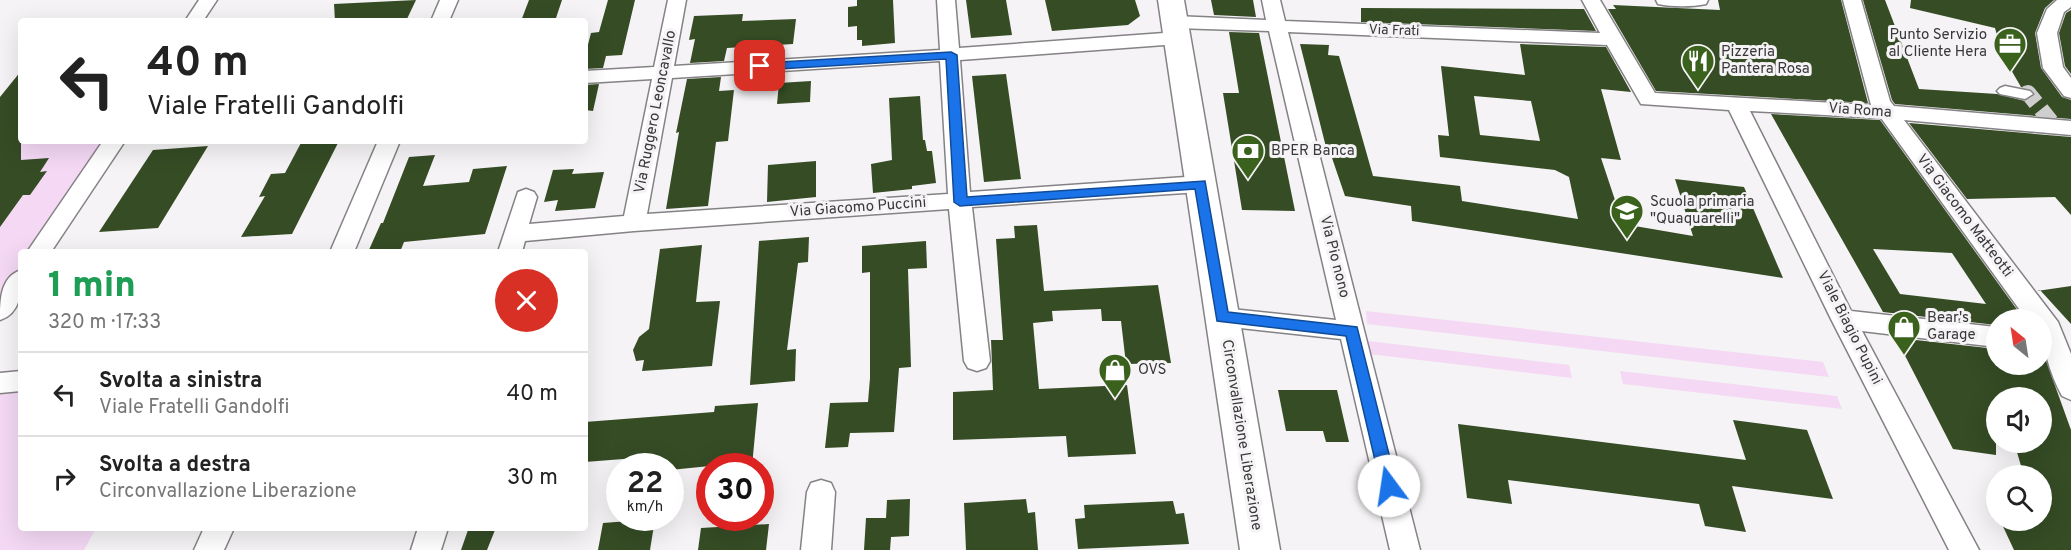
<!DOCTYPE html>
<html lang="it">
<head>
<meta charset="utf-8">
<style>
  :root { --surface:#fff; --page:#f6f6f6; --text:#222; --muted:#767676; --line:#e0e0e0 }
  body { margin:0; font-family:Overpass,sans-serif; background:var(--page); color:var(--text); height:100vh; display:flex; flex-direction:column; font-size:22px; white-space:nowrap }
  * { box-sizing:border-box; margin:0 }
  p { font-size:20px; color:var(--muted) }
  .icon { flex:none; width:33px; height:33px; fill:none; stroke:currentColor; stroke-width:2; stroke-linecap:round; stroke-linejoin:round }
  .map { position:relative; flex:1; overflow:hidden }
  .sheet { position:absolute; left:18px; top:249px; width:570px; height:282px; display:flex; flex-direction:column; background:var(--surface); border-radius:6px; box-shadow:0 6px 24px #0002 }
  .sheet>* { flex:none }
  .top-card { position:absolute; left:18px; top:18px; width:570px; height:126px; border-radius:6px; box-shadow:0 6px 24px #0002; background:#fff; color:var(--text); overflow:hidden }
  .needle { width:39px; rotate:330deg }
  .controls { position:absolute; left:1986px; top:309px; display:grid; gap:12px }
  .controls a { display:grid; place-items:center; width:66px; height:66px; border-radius:50%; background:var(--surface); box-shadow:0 6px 24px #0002; font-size:30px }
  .speed { position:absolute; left:606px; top:453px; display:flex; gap:12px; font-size:30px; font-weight:700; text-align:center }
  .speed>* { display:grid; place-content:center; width:78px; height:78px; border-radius:50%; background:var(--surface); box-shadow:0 6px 24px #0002; line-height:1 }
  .speed small { font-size:15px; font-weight:400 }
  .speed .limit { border:9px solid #d22; background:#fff; color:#111 }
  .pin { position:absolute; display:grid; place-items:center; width:51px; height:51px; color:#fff; margin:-26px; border-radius:12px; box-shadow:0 3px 9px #0006 }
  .me { position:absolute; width:66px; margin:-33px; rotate:346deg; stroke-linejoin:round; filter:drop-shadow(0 0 4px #0008) }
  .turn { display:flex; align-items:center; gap:21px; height:126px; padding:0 30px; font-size:27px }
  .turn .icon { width:78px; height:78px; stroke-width:2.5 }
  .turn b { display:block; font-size:42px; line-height:51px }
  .round { display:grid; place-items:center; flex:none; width:63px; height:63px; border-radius:32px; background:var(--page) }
  .summary { display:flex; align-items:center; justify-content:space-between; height:102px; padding:0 30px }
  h1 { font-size:36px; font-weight:800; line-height:45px; color:#1e9e55 }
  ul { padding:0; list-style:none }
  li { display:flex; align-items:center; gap:18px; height:84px; padding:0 30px; border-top:2px solid var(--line) }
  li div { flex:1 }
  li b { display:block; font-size:22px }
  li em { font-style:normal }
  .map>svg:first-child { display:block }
  .green { fill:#f4d8f4 }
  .building { fill:#354c25; fill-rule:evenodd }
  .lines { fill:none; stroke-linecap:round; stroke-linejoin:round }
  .pedestrian-tunnel { stroke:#cfcecf; stroke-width:16; stroke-dasharray:16 8; stroke-linecap:butt }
  .pedestrian-casing { stroke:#858285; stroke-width:3 }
  .minor-casing { stroke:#858285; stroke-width:3 }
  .secondary-casing { stroke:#858285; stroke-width:3 }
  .pedestrian { fill:#fff; fill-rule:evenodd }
  .minor { fill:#fff; fill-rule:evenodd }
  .secondary { fill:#fff; fill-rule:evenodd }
  .route { fill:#1a73e8; stroke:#114b97; stroke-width:1.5 }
  .labels { text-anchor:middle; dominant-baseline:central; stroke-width:6; stroke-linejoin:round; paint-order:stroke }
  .far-street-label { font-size:14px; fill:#393839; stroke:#f5f3f5 }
  .poi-label { font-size:15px; fill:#393839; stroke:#f5f3f5; text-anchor:start }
  .street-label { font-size:15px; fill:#393839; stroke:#f5f3f5 }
</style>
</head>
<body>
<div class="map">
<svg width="2071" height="550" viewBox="0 0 2071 550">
  <rect width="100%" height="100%" fill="#f5f3f5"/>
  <!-- green -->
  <g class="green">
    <polygon points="0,138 21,141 119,141 45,252 21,252 21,288 0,319"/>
    <polygon points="1366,311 1823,362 1829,377 1367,324"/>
    <polygon points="1368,341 1569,365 1572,378 1369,354"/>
    <polygon points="1620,371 1837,396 1842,409 1623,384"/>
    <polygon points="21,387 21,528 96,528 84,550 0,550 0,389"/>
  </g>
  <!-- building -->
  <g class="building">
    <polygon points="416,0 406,21 335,21 334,4"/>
    <polygon points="529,0 562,0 555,21 521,21"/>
    <polygon points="608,0 635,0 622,55 606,56 603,68 585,69 585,56 591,33 599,32"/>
    <polygon points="857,0 893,0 895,43 862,46 862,40 857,40 857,26 848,27 848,7 857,6"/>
    <polygon points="966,0 1006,0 1012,35 971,38"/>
    <polygon points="1045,0 1135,0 1140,16 1128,25 1052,31"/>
    <polygon points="1211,0 1253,0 1256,17 1214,15"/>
    <polygon points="1718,0 1841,0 1868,103 1656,91 1608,9 1616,9 1613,5 1720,10"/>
    <polygon points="1863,0 1885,0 1919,89 1997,94 2025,101 2034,96 2035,92 2030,89 2021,87 2003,56 1995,28 1910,8 1911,0 2054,0 2045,8 2035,33 2041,68 2062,97 2071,100 2071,119 1895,104 1892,100"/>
    <polygon points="1361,8 1584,9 1596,31 1361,22"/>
    <polygon points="2071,10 2071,74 2065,66 2059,33 2066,13"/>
    <polygon points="743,14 742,21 796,19 793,44 727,48 724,61 690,63 695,39 689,40 694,16"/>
    <polygon points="1229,32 1259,33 1295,211 1242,210 1223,93 1239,93"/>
    <path d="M 1300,44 L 1329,45 L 1328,55 L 1339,56 L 1373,176 L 1460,186 L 1462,201 L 1578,219 L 1569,177 L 1555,170 L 1440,157 L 1438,135 L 1449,136 L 1441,66 L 1525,75 L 1520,44 L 1606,47 L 1631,92 L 1601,89 L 1621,160 L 1601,158 L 1623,224 L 1693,236 L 1675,179 L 1744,187 L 1783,278 L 1412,221 L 1411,206 L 1345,196 L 1331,155 L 1328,155 ZM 1474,96 L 1531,101 L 1540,141 L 1480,135 Z"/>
    <polygon points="21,71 21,160 49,158 40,172 47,171 30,195 23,195 0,227 0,97"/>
    <polygon points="1006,74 1021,179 984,182 972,76"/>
    <polygon points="721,77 719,91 734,90 728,141 716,142 708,206 666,209 679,132 676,133 687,79"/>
    <polygon points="811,81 810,102 777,104 779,83"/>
    <polygon points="599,84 593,111 585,110 585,85"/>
    <polygon points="920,96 923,140 925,140 927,151 932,151 936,183 912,186 912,189 873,193 871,164 892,160 889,98"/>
    <path d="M 1771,114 L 1880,120 L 2018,311 L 2009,320 L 1996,320 L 1996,325 L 1883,312 ZM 1873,249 L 1952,253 L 1986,304 L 1900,294 Z"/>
    <polygon points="1909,123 2071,137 2071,215 2055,197 1967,199"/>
    <polygon points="302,141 339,141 292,234 241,237 265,196 259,197 271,174 285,173"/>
    <polygon points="208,146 158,228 99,232 153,150"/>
    <polygon points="435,155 423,186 469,182 473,169 507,166 485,234 404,242 400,252 368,252 381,223 383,223 409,157"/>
    <polygon points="816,161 816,197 767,202 768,165"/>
    <polygon points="574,169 572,174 604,172 595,208 555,211 558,200 544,202 553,170"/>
    <polygon points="1037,225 1044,291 1158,285 1171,363 1126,364 1121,321 1102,321 1101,309 1052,311 1053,321 1033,323 1039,389 1127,385 1136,454 1068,457 1066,436 953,440 953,392 993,390 991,340 1003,340 996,239 1015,238 1014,226"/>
    <polygon points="809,237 808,262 798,263 787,350 796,349 795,381 750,385 759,241"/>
    <polygon points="926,241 927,268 908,269 911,367 899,368 894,432 850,433 848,447 825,448 830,403 868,402 870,378 870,272 862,273 862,246"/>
    <polygon points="702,245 696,302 720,301 712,366 642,371 644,360 636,361 633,350 639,337 649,329 660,249"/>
    <polygon points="2071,286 2071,324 2040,290 2037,291"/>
    <polygon points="1898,338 1996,349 1996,364 2042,364 2042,355 2044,355 2071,430 2071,550 2014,550 2000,520 2042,520 2042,476 2024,476 2014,442 2042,442 2042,398 1996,398 1996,455 1953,449 1898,342 1900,342"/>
    <polygon points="1278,390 1337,390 1349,442 1326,442 1323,431 1286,431"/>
    <polygon points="758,403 752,466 710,466 670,470 670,466 634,466 636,458 585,462 585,422 714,412 715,406"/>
    <polygon points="1733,420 1807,430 1833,499 1732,486 1746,532 1705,526 1699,504 1508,480 1512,504 1467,498 1458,424 1746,460"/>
    <polygon points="910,499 909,536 891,537 890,550 864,550 866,518 886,518 887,500"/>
    <polygon points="1026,499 1028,513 1035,512 1038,550 966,550 964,503"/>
    <polygon points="1173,501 1176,514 1184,513 1189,544 1078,549 1075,519 1085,518 1084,505"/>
    <polygon points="655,519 650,550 598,550 603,523"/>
    <polygon points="769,524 766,550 698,550 701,528"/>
    <polygon points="468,530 495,530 487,550 461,550"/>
  </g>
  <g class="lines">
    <!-- pedestrian-tunnel -->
    <polyline class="pedestrian-tunnel" points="2025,94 2028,93 2052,123"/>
    <!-- pedestrian casing -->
    <g class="pedestrian-casing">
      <polygon id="pedestrian" points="2005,86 2030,91 2033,94 2025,99 2000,94 1997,91 2000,88"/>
    </g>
    <!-- minor casing -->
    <g class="minor-casing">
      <g id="minor">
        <polygon points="199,0 217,0 203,21 185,21"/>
        <polygon points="440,0 458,0 449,21 431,21"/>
        <path d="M 668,0 L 686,0 L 674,66 L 940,50 L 937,0 L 955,0 L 959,48 L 1178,32 L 1185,34 L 1188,38 L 1185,42 L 1178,44 L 960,60 L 970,192 L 1200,176 L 1208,179 L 1211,184 L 1208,189 L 1200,192 L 972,207 L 990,361 L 986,368 L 977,371 L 968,368 L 964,361 L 949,209 L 634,231 L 525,241 L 522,252 L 498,252 L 518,192 L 526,189 L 534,192 L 537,197 L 529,224 L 624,216 L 652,79 L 585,83 L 585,71 L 654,67 ZM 940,61 L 948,194 L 647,214 L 672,78 Z"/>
        <path d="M 1262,0 L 1280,0 L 1285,21 L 1600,33 L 1582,0 L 1600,0 L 1655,93 L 1871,105 L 1843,0 L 1861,0 L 1890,101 L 1894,106 L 2071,121 L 2071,135 L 1904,120 L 2058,322 L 2071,354 L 2071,400 L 2062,396 C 2049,372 2042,346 2042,320 L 2027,320 L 1881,118 L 1750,111 L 1851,311 L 1996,327 L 1996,347 L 1862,331 L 1979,550 L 1949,550 L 1831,319 L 1729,110 L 1641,104 L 1607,45 L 1288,32 L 1420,550 L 1390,550 L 1341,339 L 1222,326 L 1213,324 L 1210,317 L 1213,310 L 1222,308 L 1336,320 L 1269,31 L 1175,28 L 1168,26 L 1166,22 L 1168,18 L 1175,16 L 1266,20 Z"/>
        <path d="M 1656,0 L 1708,0 L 1706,4 C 1692,7 1672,7 1658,4 Z"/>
        <polygon points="2057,0 2071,0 2071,7 2064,12 2057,33 2063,67 2071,78 2071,98 2064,96 2043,68 2037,33 2047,9"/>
        <polygon points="103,141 125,141 51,252 27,252"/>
        <polygon points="378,141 400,141 354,252 330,252"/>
        <path d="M 21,270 C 21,290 22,313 0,320 C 0,301 0,277 21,270 Z"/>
        <polygon points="21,371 21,391 0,393 0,373"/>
        <polygon points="821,480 831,483 835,492 831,550 801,550 807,492 811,483"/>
        <polygon points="204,528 234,528 224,550 194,550"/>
        <polygon points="418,528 448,528 441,550 411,550"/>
      </g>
    </g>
    <!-- secondary casing -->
    <g class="secondary-casing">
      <polygon id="secondary" points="1158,0 1184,0 1280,550 1240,550"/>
    </g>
    <!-- pedestrian -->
    <use href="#pedestrian" class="pedestrian"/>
    <!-- minor -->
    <use href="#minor" class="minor"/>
    <!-- secondary -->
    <use href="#secondary" class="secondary"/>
  </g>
  <!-- route -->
  <polygon class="route" points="951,52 957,55 967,197 1205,181 1228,312 1357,327 1397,486 1395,491 1389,493 1383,491 1381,486 1346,336 1217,321 1195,189 960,206 954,202 946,59 760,70 755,66 760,63"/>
  <!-- icons -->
  <defs>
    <g id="office-pin" transform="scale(1.725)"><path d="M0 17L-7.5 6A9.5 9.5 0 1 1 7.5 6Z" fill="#3b621c" stroke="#f5f3f5"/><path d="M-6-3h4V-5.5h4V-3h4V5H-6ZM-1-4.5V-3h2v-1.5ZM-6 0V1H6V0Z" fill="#fff"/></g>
    <g id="restaurant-pin" transform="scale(1.725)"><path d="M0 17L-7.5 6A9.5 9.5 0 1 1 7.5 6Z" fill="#3b621c" stroke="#f5f3f5"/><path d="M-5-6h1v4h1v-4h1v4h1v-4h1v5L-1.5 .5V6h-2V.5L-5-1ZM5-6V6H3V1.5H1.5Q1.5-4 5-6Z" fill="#fff"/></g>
    <g id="bank-pin" transform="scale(1.725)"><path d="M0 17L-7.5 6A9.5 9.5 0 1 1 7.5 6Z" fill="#3b621c" stroke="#f5f3f5"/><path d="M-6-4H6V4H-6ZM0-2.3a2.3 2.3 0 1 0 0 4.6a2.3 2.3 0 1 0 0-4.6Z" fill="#fff"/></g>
    <g id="school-pin" transform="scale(1.725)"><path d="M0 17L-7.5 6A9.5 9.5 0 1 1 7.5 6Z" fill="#3b621c" stroke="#f5f3f5"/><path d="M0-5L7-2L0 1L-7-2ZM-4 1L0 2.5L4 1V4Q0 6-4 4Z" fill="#fff"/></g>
    <g id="shop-pin" transform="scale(1.725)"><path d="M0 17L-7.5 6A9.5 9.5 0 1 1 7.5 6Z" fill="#3b621c" stroke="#f5f3f5"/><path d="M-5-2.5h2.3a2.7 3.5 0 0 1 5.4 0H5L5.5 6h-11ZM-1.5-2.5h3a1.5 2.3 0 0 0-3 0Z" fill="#fff"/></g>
  </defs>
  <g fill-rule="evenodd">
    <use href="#office-pin" x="2010" y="44"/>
    <use href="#restaurant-pin" x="1698" y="61"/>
    <use href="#bank-pin" x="1248" y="151"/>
    <use href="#school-pin" x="1627" y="211"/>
    <use href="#shop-pin" x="1904" y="327"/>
    <use href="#shop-pin" x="1115" y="370"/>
  </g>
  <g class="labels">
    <!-- far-street labels -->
    <g class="far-street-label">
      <text transform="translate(1394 31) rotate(2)">Via Frati</text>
    </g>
    <!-- poi labels -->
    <g class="poi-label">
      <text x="1987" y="35" text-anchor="end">Punto Servizio<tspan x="1987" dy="17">al Cliente Hera</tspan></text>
      <text x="1721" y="52">Pizzeria<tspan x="1721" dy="17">Pantera Rosa</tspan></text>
      <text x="1271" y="151">BPER Banca</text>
      <text x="1650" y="202">Scuola primaria<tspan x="1650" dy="17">"Quaquarelli"</tspan></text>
      <text x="1927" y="318">Bear's<tspan x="1927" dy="17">Garage</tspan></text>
      <text x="1138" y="370">OVS</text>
    </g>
    <!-- street labels -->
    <g class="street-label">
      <text transform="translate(1860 111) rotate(4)">Via Roma</text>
      <text transform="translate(656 112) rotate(-79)">Via Ruggero Leoncavallo</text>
      <text transform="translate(858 208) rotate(-4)">Via Giacomo Puccini</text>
      <text transform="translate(1964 216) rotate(53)">Via Giacomo Matteotti</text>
      <text transform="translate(1334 257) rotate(76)">Via Pio nono</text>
      <text transform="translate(1849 328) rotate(63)">Viale Biagio Pupini</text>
      <text transform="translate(1241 435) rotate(81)">Circonvallazione Liberazione</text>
    </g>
  </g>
</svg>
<div class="controls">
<a><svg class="needle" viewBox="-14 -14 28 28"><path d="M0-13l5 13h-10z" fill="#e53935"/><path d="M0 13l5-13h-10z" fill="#767676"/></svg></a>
<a><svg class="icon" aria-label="sound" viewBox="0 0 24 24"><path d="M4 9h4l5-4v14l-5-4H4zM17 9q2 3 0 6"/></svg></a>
<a><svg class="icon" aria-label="search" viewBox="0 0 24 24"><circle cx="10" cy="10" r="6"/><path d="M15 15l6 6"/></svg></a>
</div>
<div class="speed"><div>22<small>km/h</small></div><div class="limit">30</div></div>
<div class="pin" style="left:760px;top:66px;background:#d93025"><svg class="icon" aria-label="arrive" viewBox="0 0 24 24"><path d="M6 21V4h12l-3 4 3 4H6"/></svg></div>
<svg class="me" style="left:1389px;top:486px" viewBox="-20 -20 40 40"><circle r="19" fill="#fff"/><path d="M0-13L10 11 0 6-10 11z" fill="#1a73e8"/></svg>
<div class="top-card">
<div class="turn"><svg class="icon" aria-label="left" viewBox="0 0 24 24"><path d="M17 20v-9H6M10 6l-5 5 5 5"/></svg><div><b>40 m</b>Viale Fratelli Gandolfi</div></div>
</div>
<section class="sheet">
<div class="summary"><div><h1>1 min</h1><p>320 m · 17:33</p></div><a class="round" style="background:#d93025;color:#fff"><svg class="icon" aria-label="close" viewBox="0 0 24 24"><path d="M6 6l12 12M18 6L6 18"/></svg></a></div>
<ul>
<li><svg class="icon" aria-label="left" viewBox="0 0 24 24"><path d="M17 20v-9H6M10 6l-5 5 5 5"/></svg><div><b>Svolta a sinistra</b><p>Viale Fratelli Gandolfi</p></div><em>40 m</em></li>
<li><svg class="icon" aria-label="right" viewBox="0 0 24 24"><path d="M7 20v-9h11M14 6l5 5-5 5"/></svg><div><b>Svolta a destra</b><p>Circonvallazione Liberazione</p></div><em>30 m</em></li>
</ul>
</section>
</div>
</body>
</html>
